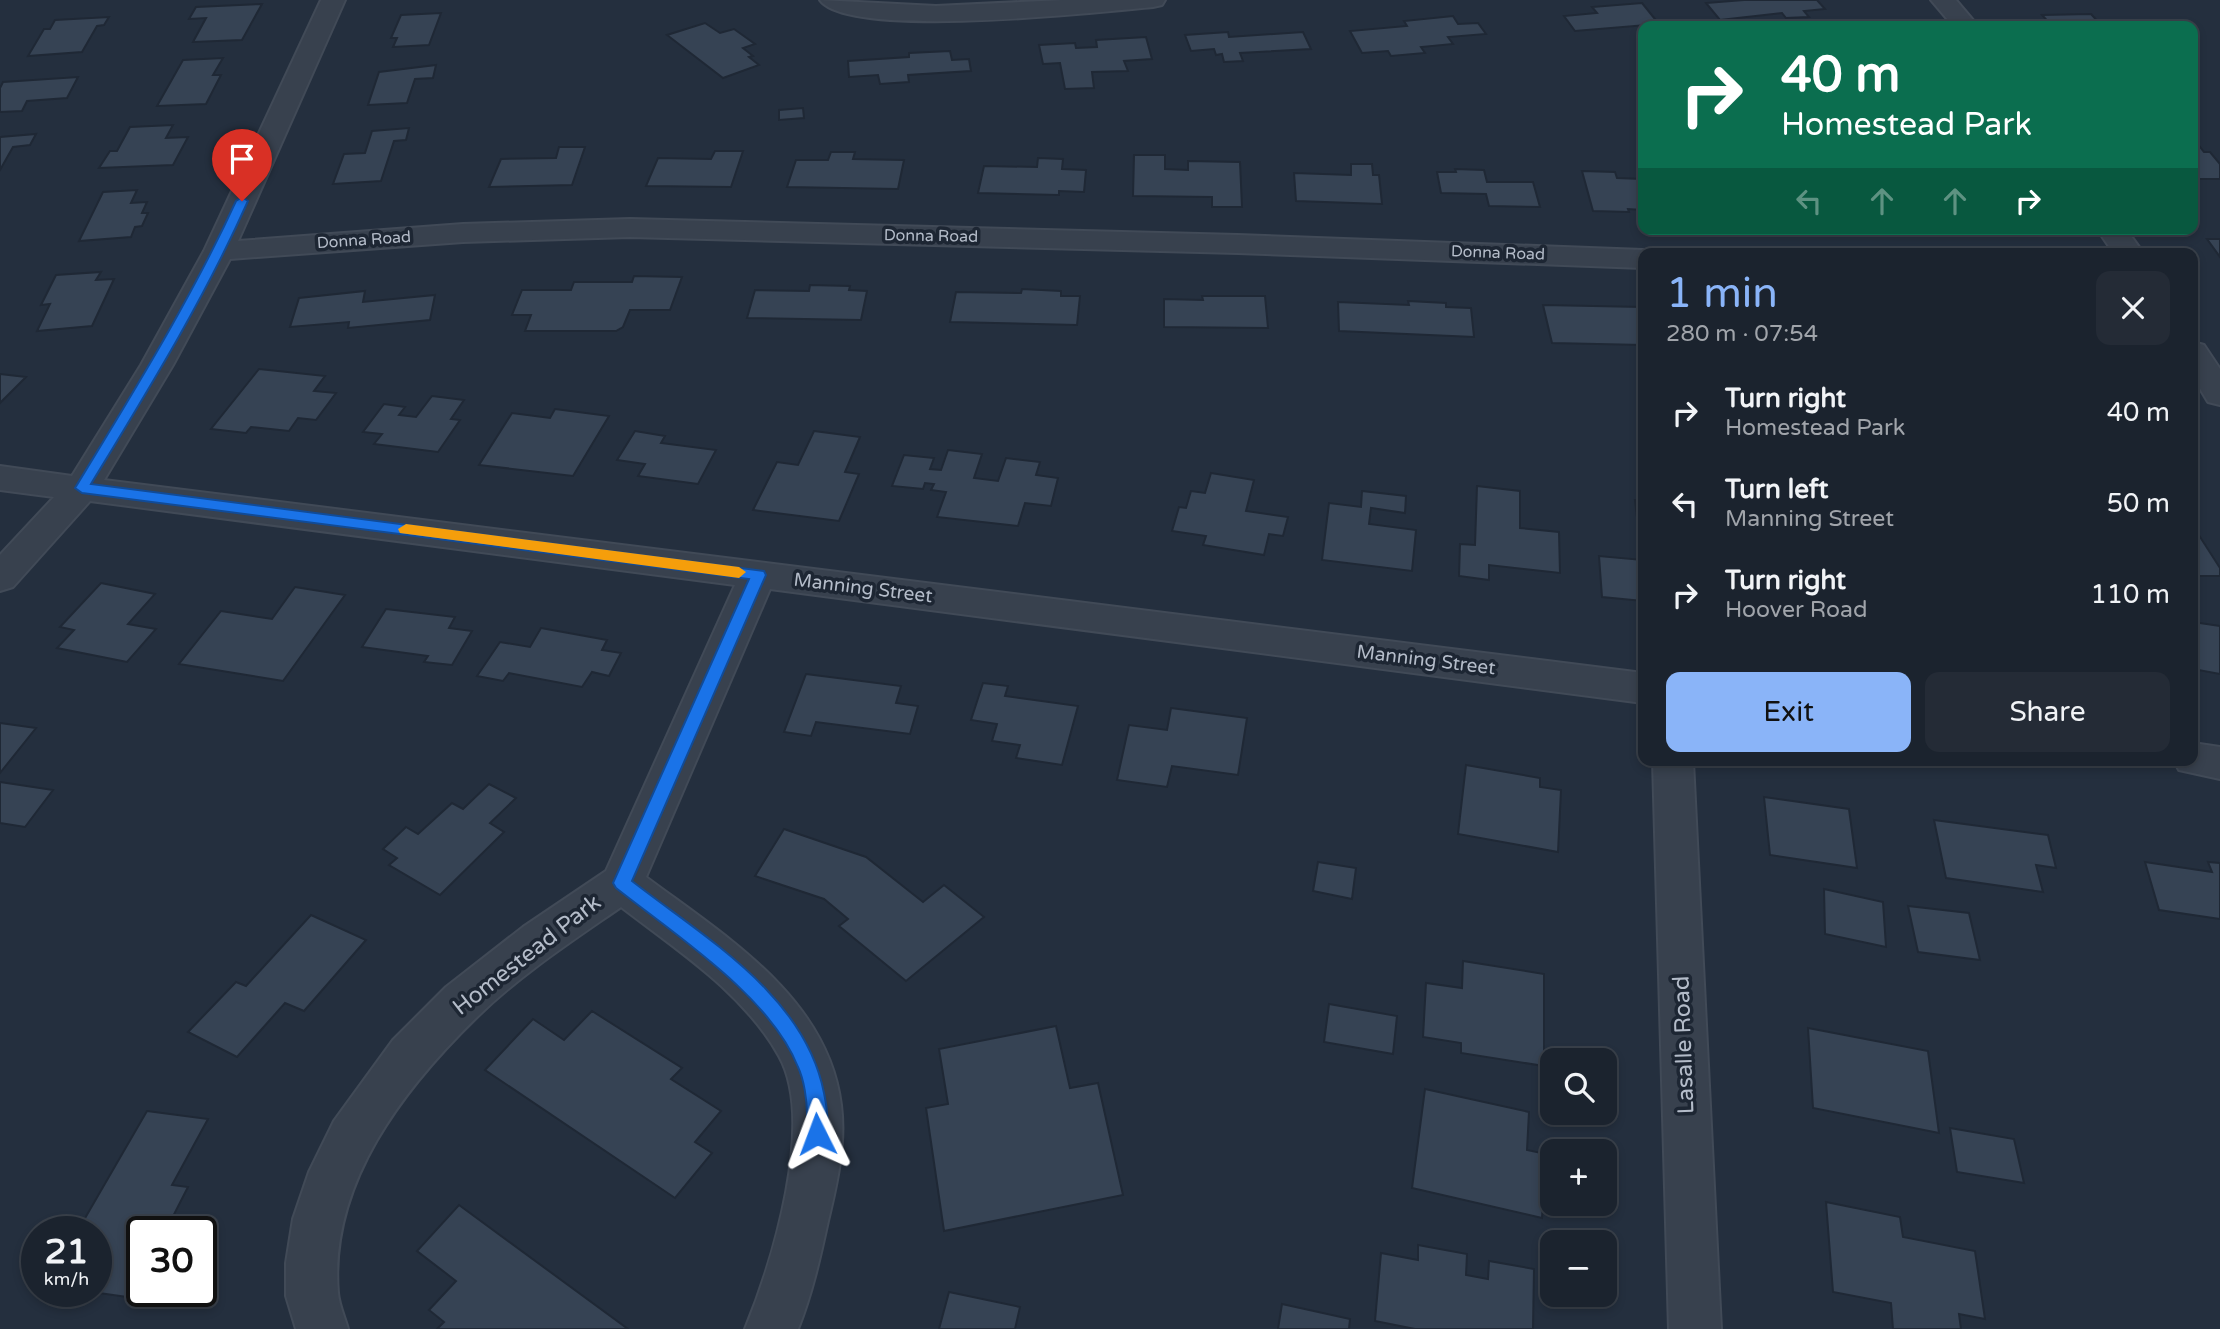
<!DOCTYPE html>
<html lang="en">
<head>
<meta charset="utf-8">
<style>
  :root { --surface:#1b232e; --page:#242b36; --text:#f1f3f6; --muted:#a0a4aa; --line:#39404a; --accent:#8ab4f8 }
  body { margin:0; font-family:"Varela Round",sans-serif; background:var(--page); color:var(--text); height:100vh; display:flex; flex-direction:column; font-size:26px; white-space:nowrap }
  * { box-sizing:border-box; margin:0 }
  p { font-size:23px; color:var(--muted) }
  .icon { flex:none; width:38px; height:38px; fill:none; stroke:currentColor; stroke-width:2; stroke-linecap:round; stroke-linejoin:round }
  .map { position:relative; flex:1; overflow:hidden }
  .side { position:absolute; left:1638px; top:248px; width:560px; height:518px; display:flex; flex-direction:column; background:var(--surface); border-radius:14px; box-shadow:0 4px 10px #0003,0 0 0 2px var(--line) }
  .side>* { flex:none }
  .top-card { position:absolute; left:1638px; top:21px; width:560px; height:214px; border-radius:14px; box-shadow:0 4px 10px #0003,0 0 0 2px var(--line); background:#0b6e4f; color:#fff; overflow:hidden }
  .controls { position:absolute; left:1540px; top:1048px; display:grid; gap:14px }
  .controls a { display:grid; place-items:center; width:77px; height:77px; border-radius:14px; background:var(--surface); box-shadow:0 4px 10px #0003,0 0 0 2px var(--line); font-size:35px }
  .speed { position:absolute; left:21px; top:1216px; display:flex; gap:14px; font-size:35px; font-weight:700; text-align:center }
  .speed>* { display:grid; place-content:center; width:91px; height:91px; border-radius:50%; background:var(--surface); box-shadow:0 4px 10px #0003,0 0 0 2px var(--line); line-height:1 }
  .speed small { font-size:18px; font-weight:400 }
  .speed .limit { border:4px solid #111; border-radius:10px; background:#fff; color:#111 }
  .pin { position:absolute; display:grid; place-items:center; width:60px; height:60px; color:#fff; margin:-72px -30px; border-radius:50% 50% 50% 0; rotate:-45deg; box-shadow:0 0 7px #0007 }
  .pin .icon { rotate:45deg }
  .me { position:absolute; width:77px; margin:-38px; rotate:357deg; stroke-linejoin:round; filter:drop-shadow(0 0 5px #0008) }
  .turn { display:flex; align-items:center; gap:24px; height:147px; padding:0 28px; font-size:32px }
  .turn .icon { width:91px; height:91px; stroke-width:2.5 }
  .turn b { display:block; font-size:49px; line-height:60px }
  .lanes { display:flex; align-items:center; height:66px; padding:0 28px; background:#0003; justify-content:center; gap:35px; direction:ltr }
  .lanes .off { opacity:.35 }
  .round { display:grid; place-items:center; flex:none; width:74px; height:74px; border-radius:14px; background:var(--page) }
  .head { display:flex; align-items:center; justify-content:space-between; height:119px; padding:0 28px }
  h1 { font-size:42px; font-weight:600; line-height:52px; color:var(--accent) }
  .button { display:flex; gap:14px; margin-top:auto; padding:14px 28px }
  .button a { flex:1; height:80px; border-radius:14px; background:var(--accent); color:#111; font-size:28px; font-weight:600; line-height:80px; text-align:center }
  .button a+a { background:var(--page); color:var(--text) }
  ul { padding:0; list-style:none }
  li { display:flex; align-items:center; gap:21px; height:91px; padding:0 28px }
  li div { flex:1 }
  li b { display:block; font-size:26px }
  li em { font-style:normal }
  .map>svg:first-child { display:block }
  .building { fill:#364354; stroke:#1f2835; stroke-width:2 }
  .lines { fill:none; stroke-linecap:round; stroke-linejoin:round }
  .street-casing { stroke:#414a57; stroke-width:4 }
  .street { fill:#38414e; fill-rule:evenodd }
  .route { fill:#1a73e8; stroke:#114b97; stroke-width:2 }
  .slow { fill:#f59e0b }
  .labels { text-anchor:middle; dominant-baseline:central; stroke-width:7; stroke-linejoin:round; paint-order:stroke }
  .far-street-label { font-size:16px; fill:#b4bcc9; stroke:#1d2633 }
  .street-label { font-size:19px; fill:#b4bcc9; stroke:#1d2633 }
  .near-street-label { font-size:23px; fill:#b4bcc9; stroke:#1d2633 }
</style>
</head>
<body>
<div class="map">
<svg width="2220" height="1329" viewBox="0 0 2220 1329">
  <rect width="100%" height="100%" fill="#242f3e"/>
  <!-- building -->
  <g class="building">
    <polygon points="1744,0 1817,0 1825,9 1804,11 1809,17 1786,18 1782,13 1720,20 1706,3"/>
    <polygon points="1642,3 1659,24 1575,31 1564,16 1597,13 1592,7"/>
    <polygon points="262,4 242,40 193,42 206,18 189,19 196,7"/>
    <polygon points="441,13 429,45 393,47 397,38 391,38 401,15"/>
    <polygon points="2091,14 2101,25 2052,26 2042,15"/>
    <polygon points="1453,16 1458,24 1478,23 1486,34 1448,37 1453,44 1421,47 1425,53 1391,56 1388,51 1362,53 1350,31 1407,26 1404,21"/>
    <polygon points="109,17 104,25 97,26 82,52 28,56 44,29 50,29 55,20"/>
    <polygon points="705,23 720,33 734,29 755,44 743,48 753,56 749,57 759,65 723,78 667,35"/>
    <polygon points="1228,32 1229,37 1303,32 1311,49 1240,53 1243,61 1224,62 1222,54 1216,55 1214,49 1191,51 1185,35"/>
    <polygon points="1146,37 1152,59 1124,61 1128,71 1092,72 1094,88 1065,89 1060,63 1043,64 1039,45 1075,43 1076,48 1097,47 1096,40"/>
    <polygon points="950,51 952,60 969,59 971,71 908,75 909,82 880,84 878,75 849,77 848,61 909,57 909,53"/>
    <polygon points="223,58 213,75 221,75 206,104 157,106 183,60"/>
    <polygon points="436,65 433,78 415,79 407,103 368,105 379,72"/>
    <polygon points="78,77 67,98 27,101 22,111 0,112 0,88 3,82"/>
    <polygon points="803,108 804,118 779,120 779,110"/>
    <polygon points="173,125 166,138 188,137 173,165 99,168 110,151 117,151 130,127"/>
    <polygon points="409,128 406,140 394,141 381,181 333,184 344,154 365,153 372,131"/>
    <polygon points="36,134 30,145 13,147 0,170 0,137"/>
    <polygon points="2193,138 2204,152 2210,152 2220,164 2220,179 2193,179"/>
    <polygon points="559,147 585,147 572,185 489,187 501,159 556,158"/>
    <polygon points="715,151 743,151 731,187 646,186 658,158 711,159"/>
    <polygon points="831,152 855,152 853,159 904,160 898,189 787,187 796,160 828,160"/>
    <polygon points="1134,155 1165,155 1165,169 1188,170 1188,161 1240,162 1242,207 1212,207 1212,197 1133,196"/>
    <polygon points="1038,158 1063,159 1062,169 1086,170 1084,192 1059,191 1059,195 978,193 984,166 1037,167"/>
    <polygon points="1351,164 1372,164 1373,175 1379,175 1382,204 1296,201 1294,173 1351,175"/>
    <polygon points="1455,169 1484,170 1487,182 1533,182 1540,207 1489,206 1486,194 1441,193 1437,172 1456,172"/>
    <polygon points="1582,171 1615,172 1617,178 1643,179 1643,210 1628,209 1629,212 1593,211"/>
    <polygon points="137,190 131,203 147,202 142,213 148,213 142,226 135,227 131,237 79,241 103,192"/>
    <polygon points="2207,239 2220,239 2220,257"/>
    <polygon points="101,272 96,280 114,279 92,326 37,331 50,304 41,305 56,275"/>
    <polygon points="634,276 682,277 670,310 630,310 623,327 616,331 525,331 531,315 512,315 522,290 571,290 574,282 632,282"/>
    <polygon points="810,285 850,286 849,290 867,291 861,320 747,318 755,290 809,291"/>
    <polygon points="1022,289 1061,291 1061,296 1080,296 1077,325 950,322 956,292 1021,293"/>
    <polygon points="365,291 363,302 435,295 430,320 348,328 349,322 290,327 299,298"/>
    <polygon points="1202,296 1265,296 1268,328 1164,327 1164,299 1203,300"/>
    <polygon points="1408,301 1446,303 1446,307 1471,308 1474,337 1339,331 1338,302 1409,305"/>
    <polygon points="1543,305 1643,307 1643,345 1552,343"/>
    <polygon points="259,369 325,376 314,391 336,393 316,420 298,418 289,431 251,427 246,433 211,429"/>
    <polygon points="0,374 26,377 0,403"/>
    <polygon points="432,396 464,400 451,419 460,420 438,452 374,444 382,434 363,432 384,404 405,407 399,415 416,417"/>
    <polygon points="555,409 609,416 573,476 479,465 512,413 550,418"/>
    <polygon points="635,431 665,436 661,443 716,450 698,484 638,476 645,464 617,460"/>
    <polygon points="814,431 860,437 845,472 859,474 839,521 753,510 777,462 798,465"/>
    <polygon points="948,450 982,454 974,478 998,481 1006,458 1040,462 1036,475 1058,478 1051,506 1025,503 1018,526 937,517 946,492 931,490 934,484 925,483 923,489 892,486 904,455 934,458 930,469 941,470"/>
    <polygon points="1211,473 1254,480 1246,511 1288,517 1283,536 1269,534 1264,555 1203,545 1206,536 1172,531 1179,507 1186,508 1191,491 1205,493"/>
    <polygon points="1477,486 1520,491 1520,528 1559,532 1560,573 1489,565 1489,580 1459,576 1460,544 1475,545"/>
    <polygon points="1362,491 1406,496 1405,513 1371,508 1369,524 1416,530 1412,571 1322,560 1329,503 1361,507"/>
    <polygon points="1635,500 1643,500 1643,601 1602,597 1599,556 1642,560"/>
    <polygon points="2193,526 2220,568 2220,576 2193,576"/>
    <polygon points="101,583 155,594 128,624 156,629 127,662 57,648 74,630 60,627"/>
    <polygon points="295,587 345,595 283,681 179,664 221,611 272,619"/>
    <polygon points="386,609 455,617 449,628 472,631 452,665 424,662 428,656 362,647"/>
    <polygon points="2193,622 2220,626 2220,674 2193,669"/>
    <polygon points="541,628 607,640 602,650 621,653 609,676 592,672 582,687 509,673 503,681 477,676 500,642 530,647"/>
    <polygon points="806,674 901,686 896,703 918,706 910,734 816,722 811,736 784,732"/>
    <polygon points="983,683 1008,686 1005,696 1078,706 1062,765 1016,758 1020,745 992,741 997,724 971,720"/>
    <polygon points="1171,708 1247,718 1238,775 1172,766 1167,787 1117,780 1129,725 1167,730"/>
    <polygon points="0,723 36,728 0,773"/>
    <polygon points="1466,765 1540,778 1540,787 1561,790 1558,852 1458,834"/>
    <polygon points="0,782 53,790 25,827 0,823"/>
    <polygon points="489,784 516,798 490,823 504,832 440,895 389,865 397,858 383,849 406,827 418,834 452,803 463,809"/>
    <polygon points="1764,797 1849,809 1857,868 1770,855"/>
    <polygon points="1934,820 2048,835 2056,868 2036,865 2043,892 1946,878"/>
    <polygon points="784,829 866,857 923,902 944,885 984,917 906,981 839,926 848,919 824,899 755,876"/>
    <polygon points="1318,862 1356,868 1352,899 1313,891"/>
    <polygon points="2145,862 2212,872 2208,862 2220,863 2220,919 2159,910"/>
    <polygon points="1824,889 1883,902 1886,947 1825,934"/>
    <polygon points="1908,906 1969,913 1980,960 1918,952"/>
    <polygon points="311,915 366,940 304,1011 285,1003 237,1057 188,1032 236,982 246,986"/>
    <polygon points="1463,961 1544,974 1544,1066 1461,1053 1461,1043 1423,1037 1426,983 1462,988"/>
    <polygon points="1329,1004 1397,1016 1393,1054 1324,1042"/>
    <polygon points="592,1011 682,1068 671,1079 721,1111 695,1142 712,1153 675,1198 485,1070 533,1019 564,1040"/>
    <polygon points="1056,1026 1070,1088 1098,1083 1123,1195 944,1231 926,1108 948,1104 939,1049"/>
    <polygon points="1808,1028 1928,1051 1939,1133 1813,1108"/>
    <polygon points="1425,1089 1529,1112 1527,1150 1546,1154 1542,1218 1412,1188"/>
    <polygon points="147,1111 208,1119 172,1185 188,1187 165,1232 142,1232 142,1292 145,1292 141,1299 92,1292 96,1292 96,1232 77,1232"/>
    <polygon points="1950,1128 2014,1139 2024,1183 1957,1172"/>
    <polygon points="1826,1202 1900,1217 1903,1237 1975,1251 1985,1319 1959,1314 1961,1329 1893,1329 1891,1303 1833,1292"/>
    <polygon points="459,1205 628,1329 437,1329 444,1322 429,1310 456,1281 417,1251"/>
    <polygon points="1418,1245 1467,1254 1466,1275 1488,1279 1489,1261 1534,1269 1533,1329 1415,1329 1375,1321 1381,1253 1418,1260"/>
    <polygon points="949,1292 1020,1307 1015,1329 939,1329"/>
    <polygon points="1282,1304 1350,1319 1349,1329 1278,1329"/>
  </g>
  <g class="lines">
    <!-- street casing -->
    <g class="street-casing">
      <g id="street">
        <path d="M 321,0 L 345,0 L 238,241 L 463,224 L 630,219 L 1238,235 L 1643,250 L 1654,254 L 1643,254 L 1643,268 L 1238,253 L 630,237 L 463,242 L 230,259 L 173,365 L 104,480 L 1643,673 L 1643,703 L 770,589 L 646,877 C 725,936 828,998 841,1105 C 846,1144 837,1184 828,1221 C 820,1258 812,1294 798,1329 L 745,1329 C 772,1263 816,1122 779,1056 C 744,993 677,950 621,907 C 572,941 520,975 477,1017 C 403,1089 329,1184 338,1293 C 339,1305 345,1318 348,1329 L 296,1329 L 286,1296 L 286,1263 L 293,1219 L 309,1172 L 334,1121 L 393,1040 L 446,987 L 523,927 L 606,871 L 735,585 L 90,501 L 13,587 L 0,591 L 0,555 L 54,497 L 0,490 L 0,466 L 72,476 L 141,365 L 204,251 Z"/>
        <path d="M 820,0 L 936,6 L 1063,0 L 1165,0 L 1162,5 L 1153,7 C 1100,12 848,40 820,0 Z"/>
        <polygon points="1931,0 1956,0 1978,26 1953,26"/>
        <polygon points="2097,229 2126,229 2144,254 2114,254"/>
        <polygon points="2193,342 2204,345 2220,369 2220,405 2208,402 2193,377"/>
        <polygon points="2193,743 2220,747 2220,779 2179,770 2174,761 2193,761"/>
        <polygon points="1653,761 1693,761 1721,1329 1669,1329"/>
      </g>
    </g>
    <!-- street -->
    <use href="#street" class="street"/>
  </g>
  <!-- route -->
  <path class="route" d="M 242,197 L 248,201 C 204,300 147,392 91,484 L 764,571 L 766,575 L 632,881 C 705,938 805,995 824,1093 C 827,1108 830,1126 824,1140 L 817,1143 L 810,1140 C 806,1131 808,1124 807,1114 C 807,1100 804,1080 798,1067 C 770,996 675,935 616,888 L 613,883 L 749,579 L 82,493 L 75,488 C 132,394 190,301 236,201 Z"/>
  <!-- slow -->
  <polygon class="slow" points="406,524 739,567 746,572 739,578 400,533 398,529"/>
  <g class="labels">
    <!-- far-street labels -->
    <g class="far-street-label">
      <text transform="translate(931 236) rotate(1)">Donna Road</text>
      <text transform="translate(364 240) rotate(-4)">Donna Road</text>
      <text transform="translate(1498 253) rotate(2)">Donna Road</text>
    </g>
    <!-- street labels -->
    <g class="street-label">
      <text transform="translate(863 588) rotate(7)">Manning Street</text>
      <text transform="translate(1426 660) rotate(7)">Manning Street</text>
    </g>
    <!-- near-street labels -->
    <g class="near-street-label">
      <text transform="translate(527 955) rotate(-38)">Homestead Park</text>
      <text transform="translate(1684 1045) rotate(-92)">Lasalle Road</text>
    </g>
  </g>
</svg>
<div class="controls">
<a><svg class="icon" aria-label="search" viewBox="0 0 24 24"><circle cx="10" cy="10" r="6"/><path d="M15 15l6 6"/></svg></a>
<a>+</a>
<a>−</a>
</div>
<div class="speed"><div>21<small>km/h</small></div><div class="limit">30</div></div>
<div class="pin" style="left:242px;top:201px;background:#d93025"><svg class="icon" aria-label="arrive" viewBox="0 0 24 24"><path d="M6 21V4h12l-3 4 3 4H6"/></svg></div>
<svg class="me" style="left:817px;top:1134px" viewBox="-20 -20 40 40"><path d="M0-17L14 15 0 8-14 15z" fill="#1a73e8" stroke="#fff" stroke-width="4"/></svg>
<div class="top-card">
<div class="turn"><svg class="icon" aria-label="right" viewBox="0 0 24 24"><path d="M7 20v-9h11M14 6l5 5-5 5"/></svg><div><b>40 m</b>Homestead Park</div></div>
<div class="lanes"><svg class="icon off" aria-label="left" viewBox="0 0 24 24"><path d="M17 20v-9H6M10 6l-5 5 5 5"/></svg><svg class="icon off" aria-label="ahead" viewBox="0 0 24 24"><path d="M12 20V5M6 11l6-6 6 6"/></svg><svg class="icon off" aria-label="ahead" viewBox="0 0 24 24"><path d="M12 20V5M6 11l6-6 6 6"/></svg><svg class="icon" aria-label="right" viewBox="0 0 24 24"><path d="M7 20v-9h11M14 6l5 5-5 5"/></svg></div>
</div>
<section class="side">
<div class="head"><div><h1>1 min</h1><p>280 m · 07:54</p></div><a class="round"><svg class="icon" aria-label="close" viewBox="0 0 24 24"><path d="M6 6l12 12M18 6L6 18"/></svg></a></div>
<ul>
<li><svg class="icon" aria-label="right" viewBox="0 0 24 24"><path d="M7 20v-9h11M14 6l5 5-5 5"/></svg><div><b>Turn right</b><p>Homestead Park</p></div><em>40 m</em></li>
<li><svg class="icon" aria-label="left" viewBox="0 0 24 24"><path d="M17 20v-9H6M10 6l-5 5 5 5"/></svg><div><b>Turn left</b><p>Manning Street</p></div><em>50 m</em></li>
<li><svg class="icon" aria-label="right" viewBox="0 0 24 24"><path d="M7 20v-9h11M14 6l5 5-5 5"/></svg><div><b>Turn right</b><p>Hoover Road</p></div><em>110 m</em></li>
</ul>
<div class="button"><a>Exit</a><a>Share</a></div>
</section>
</div>
</body>
</html>
